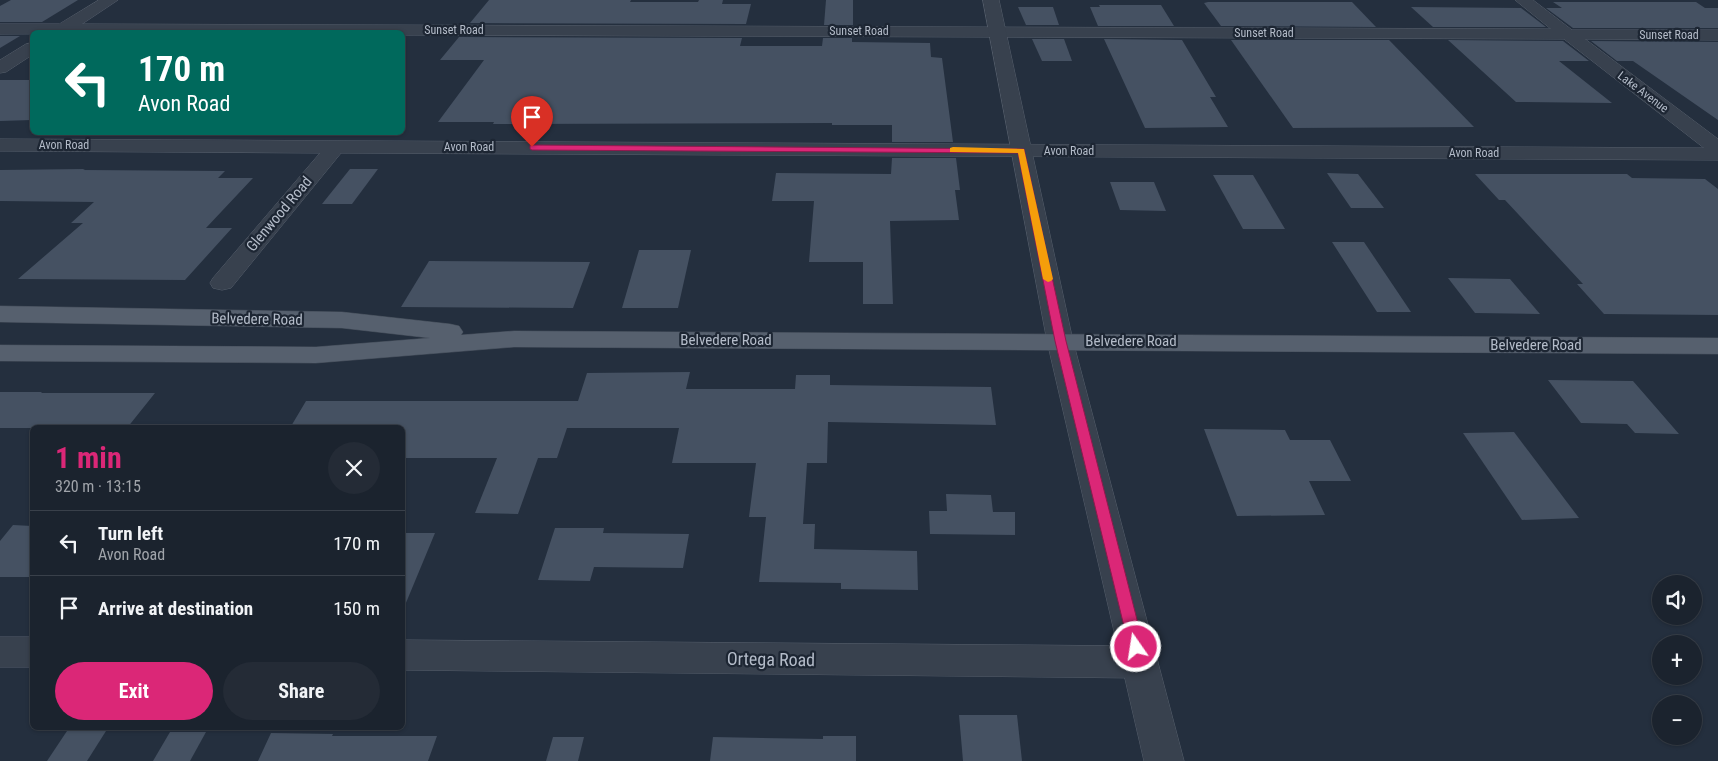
<!DOCTYPE html>
<html lang="en">
<head>
<meta charset="utf-8">
<style>
  :root { --surface:#1b232e; --page:#242b36; --text:#f1f3f6; --muted:#a0a4aa; --line:#39404a; --accent:#db2777 }
  body { margin:0; font-family:"Roboto Condensed",sans-serif; background:var(--page); color:var(--text); height:100vh; display:flex; flex-direction:column; font-size:19px; white-space:nowrap }
  * { box-sizing:border-box; margin:0 }
  p { font-size:16px; color:var(--muted) }
  .icon { flex:none; width:28px; height:28px; fill:none; stroke:currentColor; stroke-width:2; stroke-linecap:round; stroke-linejoin:round }
  .map { position:relative; flex:1; overflow:hidden }
  .drawer { position:absolute; left:30px; top:425px; width:375px; height:305px; display:flex; flex-direction:column; background:var(--surface); border-radius:8px; box-shadow:0 1px 4px #0004,0 0 0 1px var(--line) }
  .drawer>* { flex:none }
  .top-card { position:absolute; left:30px; top:30px; width:375px; height:105px; border-radius:8px; box-shadow:0 1px 4px #0004,0 0 0 1px var(--line); background:#00695c; color:#fff; overflow:hidden }
  .tools { position:absolute; left:1652px; top:575px; display:grid; gap:10px }
  .tools a { display:grid; place-items:center; width:50px; height:50px; border-radius:50%; background:var(--surface); box-shadow:0 1px 4px #0004,0 0 0 1px var(--line); font-size:25px }
  .pin { position:absolute; display:grid; place-items:center; width:42px; height:42px; color:#fff; margin:-51px -21px; border-radius:50% 50% 50% 0; rotate:-45deg; box-shadow:0 0 5px #0007 }
  .pin .icon { rotate:45deg }
  .me { position:absolute; width:55px; margin:-28px; rotate:347deg; stroke-linejoin:round; filter:drop-shadow(0 0 4px #0008) }
  .turn { display:flex; align-items:center; gap:18px; height:105px; padding:0 25px; font-size:22px }
  .turn .icon { width:65px; height:65px; stroke-width:2.5 }
  .turn b { display:block; font-size:35px; line-height:42px }
  .round { display:grid; place-items:center; flex:none; width:52px; height:52px; border-radius:26px; background:var(--page) }
  .overview { display:flex; align-items:center; justify-content:space-between; height:85px; padding:0 25px }
  h1 { font-size:30px; font-weight:700; line-height:38px; color:var(--accent) }
  .action { display:flex; gap:10px; margin-top:auto; padding:10px 25px }
  .action a { flex:1; height:58px; border-radius:30px; background:var(--accent); color:#fff; font-size:20px; font-weight:700; line-height:58px; text-align:center }
  .action a+a { background:var(--page); color:var(--text) }
  ul { padding:0; list-style:none }
  li { display:flex; align-items:center; gap:15px; height:65px; padding:0 25px; border-top:1px solid var(--line) }
  li div { flex:1 }
  li b { display:block; font-size:19px }
  li em { font-style:normal }
  .map>svg:first-child { display:block }
  .building { fill:#455162 }
  .lines { fill:none; stroke-linecap:round; stroke-linejoin:round }
  .minor-casing { stroke:#565f6c; stroke-width:1 }
  .tertiary-casing { stroke:#565f6c; stroke-width:1 }
  .primary-casing { stroke:#414a57; stroke-width:1 }
  .minor { fill:#38414e; fill-rule:evenodd }
  .tertiary { fill:#38414e; fill-rule:evenodd }
  .primary { fill:#56606e; fill-rule:evenodd }
  .route { fill:#db2777; stroke:#8e194d }
  .slow { fill:#f59e0b }
  .labels { text-anchor:middle; dominant-baseline:central; stroke-width:4.5; stroke-linejoin:round; paint-order:stroke }
  .far-street-label { font-size:12px; fill:#b4bcc9; stroke:#1d2633 }
  .street-label { font-size:15px; fill:#b4bcc9; stroke:#1d2633 }
  .near-street-label { font-size:18px; fill:#b4bcc9; stroke:#1d2633 }
</style>
</head>
<body>
<div class="map">
<svg width="1718" height="761" viewBox="0 0 1718 761">
  <rect width="100%" height="100%" fill="#242f3e"/>
  <!-- building -->
  <g class="building">
    <polygon points="11,0 78,0 42,22 0,22 0,6"/>
    <polygon points="489,0 631,0 630,2 698,2 699,0 723,0 722,4 751,4 746,24 470,23"/>
    <polygon points="826,0 853,0 853,25 824,25"/>
    <polygon points="1208,2 1352,2 1376,27 1221,26 1204,3"/>
    <polygon points="1553,2 1696,2 1705,8 1718,8 1718,28 1573,28 1546,8 1562,8"/>
    <polygon points="1099,5 1161,5 1174,26 1098,26 1090,7 1100,7"/>
    <polygon points="1018,7 1053,7 1059,25 1026,25"/>
    <polygon points="1411,7 1521,8 1546,27 1433,27"/>
    <polygon points="0,36 20,36 0,48"/>
    <polygon points="459,37 742,38 740,46 822,46 823,38 852,38 852,42 930,43 931,57 942,58 953,142 892,142 892,125 832,125 832,123 493,124 494,122 438,122 484,60 440,60"/>
    <polygon points="1032,39 1064,39 1072,61 1042,61"/>
    <polygon points="1104,39 1182,40 1216,97 1210,97 1228,127 1145,128"/>
    <polygon points="1231,40 1389,40 1474,127 1293,128"/>
    <polygon points="1448,40 1563,41 1589,61 1559,61 1612,103 1516,102"/>
    <polygon points="1591,41 1718,42 1718,120 1633,61 1617,61"/>
    <polygon points="0,80 32,80 32,120 0,121"/>
    <polygon points="892,158 956,158 960,190 955,190 959,220 890,221 893,304 863,304 863,262 809,262 814,201 772,201 776,173 891,174"/>
    <polygon points="85,169 83,170 225,171 218,178 253,178 206,228 232,228 185,280 18,279 83,223 71,223 94,202 0,201 0,170"/>
    <polygon points="350,169 378,169 352,204 322,204"/>
    <polygon points="1327,173 1358,174 1384,208 1351,208"/>
    <polygon points="1475,174 1627,174 1632,178 1705,179 1718,189 1718,315 1604,314 1577,284 1583,284 1505,200 1499,200"/>
    <polygon points="1213,175 1253,175 1285,229 1243,229"/>
    <polygon points="1110,182 1154,182 1166,211 1120,210"/>
    <polygon points="1332,242 1364,242 1411,312 1377,312"/>
    <polygon points="639,250 691,250 678,308 622,308"/>
    <polygon points="429,261 590,262 573,308 401,307"/>
    <polygon points="1448,278 1510,279 1540,314 1475,313"/>
    <polygon points="690,372 686,389 795,389 796,375 830,375 830,385 991,387 996,425 828,422 827,463 807,463 803,524 815,524 814,549 917,551 918,590 841,589 841,583 759,582 766,517 749,517 756,463 672,463 679,428 567,428 557,458 538,458 518,514 475,513 497,458 402,458 402,428 290,428 306,401 578,401 587,373"/>
    <polygon points="1548,380 1633,381 1679,434 1635,433 1627,424 1581,423"/>
    <polygon points="0,392 42,392 41,393 155,393 127,428 0,428"/>
    <polygon points="1204,429 1285,430 1290,440 1330,440 1351,481 1309,481 1325,515 1237,516"/>
    <polygon points="1514,432 1579,518 1522,520 1463,433"/>
    <polygon points="946,494 991,495 993,512 1015,512 1015,535 930,534 929,511 947,511"/>
    <polygon points="13,525 32,526 32,577 0,577 0,541"/>
    <polygon points="555,528 604,528 603,533 689,534 683,568 594,567 590,581 538,580"/>
    <polygon points="402,533 435,533 403,610 402,610"/>
    <polygon points="959,715 1017,715 1022,761 963,761"/>
    <polygon points="67,731 106,731 87,761 47,761"/>
    <polygon points="170,732 206,732 190,761 153,761"/>
    <polygon points="271,733 333,734 332,736 437,736 428,761 258,761"/>
    <polygon points="823,736 856,736 856,761 710,761 713,737 823,739"/>
    <polygon points="553,737 584,737 578,761 546,761"/>
  </g>
  <g class="lines">
    <!-- minor casing -->
    <g class="minor-casing">
      <g id="minor">
        <polygon points="99,0 118,0 82,24 1551,29 1515,0 1533,0 1572,30 1718,30 1718,40 1585,39 1718,139 1718,160 341,153 231,288 222,290 213,288 210,283 213,278 320,153 0,151 0,139 1704,148 1564,39 402,35 402,32 0,34 0,24 59,24"/>
        <polygon points="32,43 32,55 6,72 0,73 0,60 26,44"/>
        <rect x="0" y="637" width="32" height="30"/>
        <polygon points="402,640 1140,646 1153,651 1158,662 1153,673 1140,678 402,670"/>
      </g>
    </g>
    <!-- tertiary casing -->
    <g class="tertiary-casing">
      <polygon id="tertiary" points="983,0 999,0 1073,341 1184,761 1144,761 1047,341"/>
    </g>
    <!-- primary casing -->
    <g class="primary-casing">
      <polygon id="primary" points="0,306 342,312 450,324 459,326 463,332 461,335 514,331 1718,338 1718,354 514,347 316,363 0,361 0,345 316,347 430,338 342,328 0,322"/>
    </g>
    <!-- minor -->
    <use href="#minor" class="minor"/>
    <!-- tertiary -->
    <use href="#tertiary" class="tertiary"/>
    <!-- primary -->
    <use href="#primary" class="primary"/>
  </g>
  <!-- route -->
  <polygon class="route" points="530,145 1024,149 1066,341 1144,647 1142,651 1136,653 1131,651 1129,647 1055,341 1018,153 532,150 530,149"/>
  <!-- slow -->
  <polygon class="slow" points="953,147 1024,149 1053,279 1051,281 1048,282 1043,279 1018,153 950,152 950,148"/>
  <g class="labels">
    <!-- far-street labels -->
    <g class="far-street-label">
      <text x="454" y="30">Sunset Road</text>
      <text x="859" y="31">Sunset Road</text>
      <text x="1264" y="33">Sunset Road</text>
      <text x="1669" y="35">Sunset Road</text>
      <text transform="translate(1643 92) rotate(37)">Lake Avenue</text>
      <text x="64" y="145">Avon Road</text>
      <text x="469" y="147">Avon Road</text>
      <text x="1069" y="151">Avon Road</text>
      <text x="1474" y="153">Avon Road</text>
    </g>
    <!-- street labels -->
    <g class="street-label">
      <text transform="translate(279 214) rotate(-50)">Glenwood Road</text>
      <text transform="translate(257 319) rotate(1)">Belvedere Road</text>
      <text x="726" y="340">Belvedere Road</text>
      <text x="1131" y="341">Belvedere Road</text>
      <text x="1536" y="345">Belvedere Road</text>
    </g>
    <!-- near-street labels -->
    <g class="near-street-label">
      <text transform="translate(771 659) rotate(1)">Ortega Road</text>
    </g>
  </g>
</svg>
<div class="tools">
<a><svg class="icon" aria-label="sound" viewBox="0 0 24 24"><path d="M4 9h4l5-4v14l-5-4H4zM17 9q2 3 0 6"/></svg></a>
<a>+</a>
<a>−</a>
</div>
<div class="pin" style="left:532px;top:147px;background:#d93025"><svg class="icon" aria-label="arrive" viewBox="0 0 24 24"><path d="M6 21V4h12l-3 4 3 4H6"/></svg></div>
<svg class="me" style="left:1136px;top:647px" viewBox="-20 -20 40 40"><circle r="17" fill="#db2777" stroke="#fff" stroke-width="3"/><path d="M0-11L8 9 0 5-8 9z" fill="#fff"/></svg>
<div class="top-card">
<div class="turn"><svg class="icon" aria-label="left" viewBox="0 0 24 24"><path d="M17 20v-9H6M10 6l-5 5 5 5"/></svg><div><b>170 m</b>Avon Road</div></div>
</div>
<section class="drawer">
<div class="overview"><div><h1>1 min</h1><p>320 m · 13:15</p></div><a class="round"><svg class="icon" aria-label="close" viewBox="0 0 24 24"><path d="M6 6l12 12M18 6L6 18"/></svg></a></div>
<ul>
<li><svg class="icon" aria-label="left" viewBox="0 0 24 24"><path d="M17 20v-9H6M10 6l-5 5 5 5"/></svg><div><b>Turn left</b><p>Avon Road</p></div><em>170 m</em></li>
<li><svg class="icon" aria-label="arrive" viewBox="0 0 24 24"><path d="M6 21V4h12l-3 4 3 4H6"/></svg><div><b>Arrive at destination</b></div><em>150 m</em></li>
</ul>
<div class="action"><a>Exit</a><a>Share</a></div>
</section>
</div>
</body>
</html>
